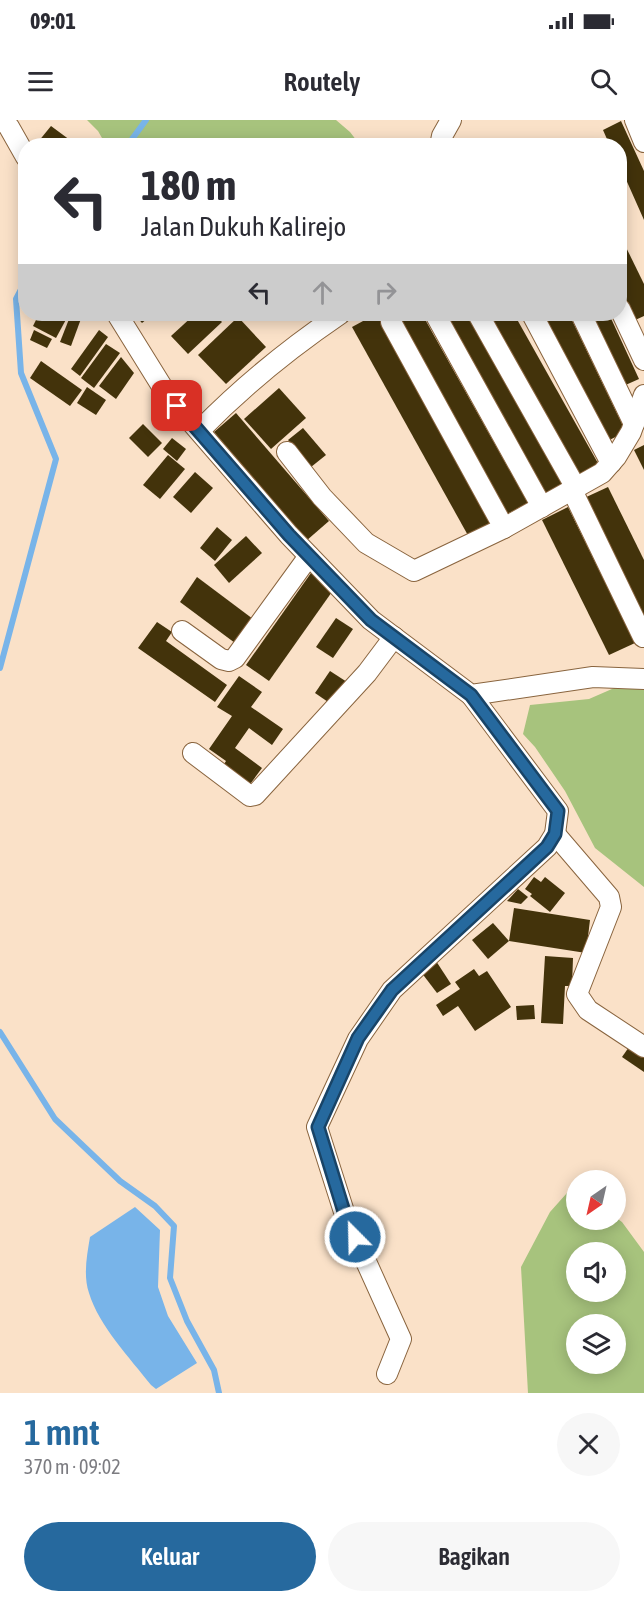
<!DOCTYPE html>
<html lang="id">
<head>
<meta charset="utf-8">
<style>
  :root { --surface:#fff; --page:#f7f7f7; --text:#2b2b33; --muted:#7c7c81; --accent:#26699e }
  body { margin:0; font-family:"Asap Condensed",sans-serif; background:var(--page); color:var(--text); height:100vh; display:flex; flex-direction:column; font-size:22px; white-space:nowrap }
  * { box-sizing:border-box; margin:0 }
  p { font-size:20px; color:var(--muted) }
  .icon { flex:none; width:33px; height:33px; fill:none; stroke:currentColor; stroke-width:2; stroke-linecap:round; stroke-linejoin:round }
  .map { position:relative; height:1273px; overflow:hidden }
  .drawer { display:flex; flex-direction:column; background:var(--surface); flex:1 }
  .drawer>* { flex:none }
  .banner { position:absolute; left:18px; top:18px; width:609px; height:183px; border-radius:24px; box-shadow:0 3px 15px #0003; background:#fff; color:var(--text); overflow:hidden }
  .needle { width:39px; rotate:214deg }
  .tools { position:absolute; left:566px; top:1050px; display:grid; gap:12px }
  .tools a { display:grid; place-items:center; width:60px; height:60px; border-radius:50%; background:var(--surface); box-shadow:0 3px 15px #0003; font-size:30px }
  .pin { position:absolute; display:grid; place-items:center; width:51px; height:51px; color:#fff; margin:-26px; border-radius:12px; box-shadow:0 3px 9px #0006 }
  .me { position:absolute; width:66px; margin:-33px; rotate:337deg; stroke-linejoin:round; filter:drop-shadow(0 0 4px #0008) }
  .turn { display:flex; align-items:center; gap:21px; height:126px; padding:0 24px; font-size:27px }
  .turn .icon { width:78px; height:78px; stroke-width:2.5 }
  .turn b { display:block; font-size:42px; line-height:51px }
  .lanes { display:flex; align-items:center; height:57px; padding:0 24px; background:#0003; justify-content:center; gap:30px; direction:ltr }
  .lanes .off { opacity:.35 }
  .round { display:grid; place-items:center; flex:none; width:63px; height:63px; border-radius:32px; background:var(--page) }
  .head { display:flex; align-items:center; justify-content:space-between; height:102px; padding:0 24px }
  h1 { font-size:36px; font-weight:600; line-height:45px; color:var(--accent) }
  .button { display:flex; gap:12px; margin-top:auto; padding:12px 24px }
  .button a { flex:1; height:69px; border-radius:36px; background:var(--accent); color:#fff; font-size:24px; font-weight:600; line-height:69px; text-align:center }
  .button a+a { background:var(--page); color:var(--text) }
  .status { display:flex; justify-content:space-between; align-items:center; height:42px; padding:0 30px; background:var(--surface); direction:ltr }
  .status svg { height:16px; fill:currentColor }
  header { display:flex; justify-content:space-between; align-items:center; height:78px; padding:0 24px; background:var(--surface); font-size:27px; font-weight:600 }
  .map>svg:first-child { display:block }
  .forest { fill:#a7c37d; fill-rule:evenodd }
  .water { fill:#78b4e9 }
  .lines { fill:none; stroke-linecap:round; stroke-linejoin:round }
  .stream { stroke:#78b4e9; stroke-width:6 }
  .building { fill:#43330b }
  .minor-casing { stroke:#89643e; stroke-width:22 }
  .minor { stroke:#fff; stroke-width:20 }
  .route-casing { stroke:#194467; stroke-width:15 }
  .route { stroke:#26699e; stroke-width:10 }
</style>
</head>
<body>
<div class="status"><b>09:01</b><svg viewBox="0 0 49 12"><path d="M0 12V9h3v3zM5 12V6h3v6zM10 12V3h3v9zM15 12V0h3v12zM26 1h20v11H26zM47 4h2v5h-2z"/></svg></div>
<header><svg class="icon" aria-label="menu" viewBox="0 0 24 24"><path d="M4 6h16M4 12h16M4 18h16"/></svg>Routely<svg class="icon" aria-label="search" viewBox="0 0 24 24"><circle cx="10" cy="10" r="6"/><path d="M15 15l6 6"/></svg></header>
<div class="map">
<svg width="644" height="1273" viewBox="0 0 644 1273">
  <rect width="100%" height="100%" fill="#fae1c8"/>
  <!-- forest -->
  <g class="forest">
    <polygon points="87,0 336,0 350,12 360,25 106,25 98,11"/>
    <polygon points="644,555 644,767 595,728 565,671 535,627 523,614 530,585 589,579"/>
    <path d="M 575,1064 L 576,1065 L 576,1100 L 615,1100 L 615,1097 L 622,1102 L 644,1132 L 644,1273 L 528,1273 L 521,1147 L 550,1092 ZM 576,1132 L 615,1132 L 615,1172 L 576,1172 ZM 576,1204 L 615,1204 L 615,1244 L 576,1244 Z"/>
  </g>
  <!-- water -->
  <path class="water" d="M 135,1087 L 160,1110 L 158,1167 L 168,1196 L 197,1243 L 156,1269 L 151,1265 C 130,1238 99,1206 89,1173 C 83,1155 87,1135 90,1117 Z"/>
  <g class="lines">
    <!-- stream -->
    <g class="stream">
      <polyline points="127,26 146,0"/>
      <polyline points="0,548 56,339 21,253 16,179 26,160"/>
      <polyline points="0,912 55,999 120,1061 155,1086 174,1106 170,1158 187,1201 214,1250 219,1273"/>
    </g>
  </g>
  <!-- building -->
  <g class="building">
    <polygon points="621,1 644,51 644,100 620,46 620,26 610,26 603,10"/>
    <polygon points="51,6 78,26 43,26 38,22"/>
    <polygon points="620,115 644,164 644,196 633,201 620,174"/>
    <polygon points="39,194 69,194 56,218 33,206"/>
    <polygon points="71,194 82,196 71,226 60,222"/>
    <polygon points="134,194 153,194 142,203"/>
    <polygon points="195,194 214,194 222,202 188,234 171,216"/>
    <polygon points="376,194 494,406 470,419 352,207"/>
    <polygon points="392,194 422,194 528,383 505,395"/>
    <polygon points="439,194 469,194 565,365 542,378"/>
    <polygon points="484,194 514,194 599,345 575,358"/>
    <polygon points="541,194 569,194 626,312 603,323"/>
    <polygon points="587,194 609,194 639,259 621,267"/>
    <polygon points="238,197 266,227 226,264 198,235"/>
    <polygon points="34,210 52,219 47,228 30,220"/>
    <polygon points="99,210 108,217 80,256 71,249"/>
    <polygon points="106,224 120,233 94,268 81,258"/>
    <polygon points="121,237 134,253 116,279 99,266"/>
    <polygon points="41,241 82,270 70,286 30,258"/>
    <polygon points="87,267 106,280 96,295 77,283"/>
    <polygon points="279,268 306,298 271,329 244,299"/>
    <polygon points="236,293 329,401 306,421 214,312"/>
    <polygon points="143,304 162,323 148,337 129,318"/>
    <polygon points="303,308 326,335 311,347 288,320"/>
    <polygon points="172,318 186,329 177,341 163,329"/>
    <polygon points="644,325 644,350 634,330"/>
    <polygon points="168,335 185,349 160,379 143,365"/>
    <polygon points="195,352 213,368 191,393 173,377"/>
    <polygon points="608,367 644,440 644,505 582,379"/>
    <polygon points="568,387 635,523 609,535 542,400"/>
    <polygon points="217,407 232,420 215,441 200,428"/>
    <polygon points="246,416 262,433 229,463 214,445"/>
    <polygon points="311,453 334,469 269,561 246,545"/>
    <polygon points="197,457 253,499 235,523 180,482"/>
    <polygon points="336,498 353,509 333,538 316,527"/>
    <polygon points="157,502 172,512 166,521 227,565 215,582 138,528"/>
    <polygon points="330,551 347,562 331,584 315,573"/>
    <polygon points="239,556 262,572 251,587 283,609 272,625 249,608 235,628 262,648 248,667 221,649 226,641 209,629 232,596 217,587"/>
    <polygon points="534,757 541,762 545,757 565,773 550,792 530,776 532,774 525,769"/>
    <polygon points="518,769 528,777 521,784 507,781"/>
    <polygon points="514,788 590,800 586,833 509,821"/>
    <polygon points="493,803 509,821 488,839 472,820"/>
    <polygon points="545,836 573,838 572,866 565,866 563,904 541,903"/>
    <polygon points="436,841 451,864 437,873 421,852"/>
    <polygon points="474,849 479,856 487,851 511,887 475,911 458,886 443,896 436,885 460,869 455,862"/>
    <polygon points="534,885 535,899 517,900 516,886"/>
    <polygon points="629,927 644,937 644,952 622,937"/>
  </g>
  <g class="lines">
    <!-- minor casing -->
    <g class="minor-casing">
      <g id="minor">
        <polyline points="3,0 9,7 26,37"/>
        <polyline points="635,0 644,22"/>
        <polyline points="440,26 442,16 451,0"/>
        <polyline points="620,189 644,240"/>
        <polyline points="117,194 166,273 289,415 371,500 471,575 593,557 644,559"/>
        <polyline points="435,194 542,387"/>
        <polyline points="478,194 576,368"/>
        <polyline points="532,194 611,343"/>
        <polyline points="581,194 634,304"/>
        <polyline points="391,202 504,408"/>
        <path d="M 200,310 C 242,267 290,228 340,194"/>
        <polyline points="287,332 322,377 366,423 414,451 504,408 602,353 616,337 631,312 644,275"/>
        <polyline points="572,370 643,517"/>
        <polyline points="182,511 221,539 229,541 235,538 309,436"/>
        <polyline points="193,633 250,676 255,675 367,553 394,517"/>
        <polyline points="555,714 609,777 611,787 577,874 588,890 644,927"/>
        <polyline points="387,1254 401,1219 345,1095 317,1007 358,919 392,870 547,727 555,714 558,691 471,575"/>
      </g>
    </g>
    <!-- minor -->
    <use href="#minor" class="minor"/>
  </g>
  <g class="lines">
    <!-- route casing -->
    <g class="route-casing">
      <polyline id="route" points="177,286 289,415 371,500 471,575 558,691 555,714 547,727 392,870 358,918 318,1007 345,1095 355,1117"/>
    </g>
    <!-- route -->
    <use href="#route" class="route"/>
  </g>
</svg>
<div class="tools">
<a><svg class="needle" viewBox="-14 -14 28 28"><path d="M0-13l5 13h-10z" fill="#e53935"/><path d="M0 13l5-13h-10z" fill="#7c7c81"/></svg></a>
<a><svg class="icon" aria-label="sound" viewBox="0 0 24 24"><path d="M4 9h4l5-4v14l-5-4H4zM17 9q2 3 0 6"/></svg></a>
<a><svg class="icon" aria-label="layers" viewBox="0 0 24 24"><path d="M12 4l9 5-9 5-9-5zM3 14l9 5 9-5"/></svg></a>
</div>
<div class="pin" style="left:177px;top:286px;background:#d93025"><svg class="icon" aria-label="arrive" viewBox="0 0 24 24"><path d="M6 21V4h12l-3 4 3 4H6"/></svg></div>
<svg class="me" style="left:355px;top:1117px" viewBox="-20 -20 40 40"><circle r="17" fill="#26699e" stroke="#fff" stroke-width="3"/><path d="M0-11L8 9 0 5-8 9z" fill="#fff"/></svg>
<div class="banner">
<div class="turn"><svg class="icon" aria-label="left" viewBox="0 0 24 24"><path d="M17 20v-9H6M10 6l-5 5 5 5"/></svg><div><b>180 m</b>Jalan Dukuh Kalirejo</div></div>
<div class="lanes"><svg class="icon" aria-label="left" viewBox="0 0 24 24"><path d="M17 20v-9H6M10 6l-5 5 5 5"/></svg><svg class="icon off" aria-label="ahead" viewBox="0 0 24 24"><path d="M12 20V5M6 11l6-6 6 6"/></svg><svg class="icon off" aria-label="right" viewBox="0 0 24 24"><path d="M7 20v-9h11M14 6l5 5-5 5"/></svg></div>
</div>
</div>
<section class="drawer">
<div class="head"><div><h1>1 mnt</h1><p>370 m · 09:02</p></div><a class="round"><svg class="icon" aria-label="close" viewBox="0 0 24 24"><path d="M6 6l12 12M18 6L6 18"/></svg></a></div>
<div class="button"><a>Keluar</a><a>Bagikan</a></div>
</section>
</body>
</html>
